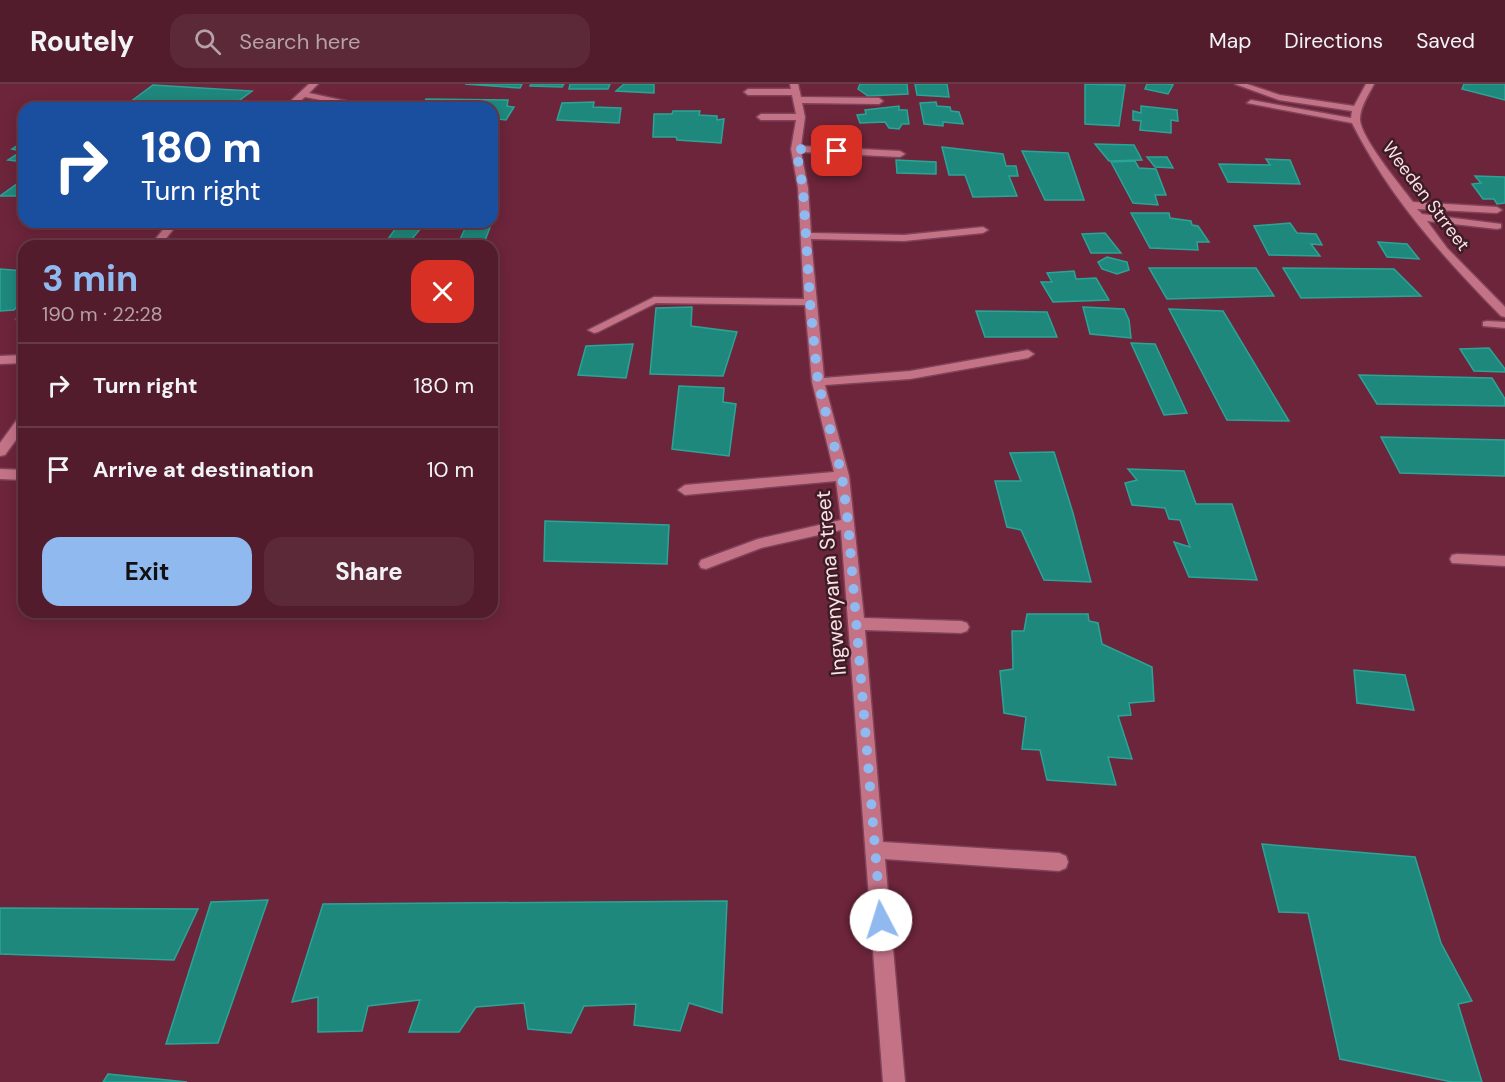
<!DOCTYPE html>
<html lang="en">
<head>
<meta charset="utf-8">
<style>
  :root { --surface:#521c2c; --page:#5c2938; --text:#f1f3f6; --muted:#b5a1a9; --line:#683a48; --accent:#90b9f0 }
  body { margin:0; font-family:"DM Sans",sans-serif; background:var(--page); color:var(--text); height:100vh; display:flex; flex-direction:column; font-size:22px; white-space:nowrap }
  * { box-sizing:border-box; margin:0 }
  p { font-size:20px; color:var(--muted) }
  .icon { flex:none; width:33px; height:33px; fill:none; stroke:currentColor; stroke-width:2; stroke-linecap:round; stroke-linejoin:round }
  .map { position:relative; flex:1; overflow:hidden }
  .drawer { position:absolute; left:18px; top:156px; width:480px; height:378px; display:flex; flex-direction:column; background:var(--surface); border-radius:18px; box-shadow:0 3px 15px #0003,0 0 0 2px var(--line) }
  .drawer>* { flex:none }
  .guide { position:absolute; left:18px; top:18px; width:480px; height:126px; border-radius:18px; box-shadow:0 3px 15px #0003,0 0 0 2px var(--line); background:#1a4fa0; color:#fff; overflow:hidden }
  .pin { position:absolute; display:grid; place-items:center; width:51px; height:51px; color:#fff; margin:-26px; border-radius:12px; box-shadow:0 3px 9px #0006 }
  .me { position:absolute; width:66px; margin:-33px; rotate:355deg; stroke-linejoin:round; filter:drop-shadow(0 0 4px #0008) }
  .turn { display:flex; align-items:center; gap:21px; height:126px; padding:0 24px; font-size:27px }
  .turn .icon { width:78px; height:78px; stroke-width:2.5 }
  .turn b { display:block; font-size:42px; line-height:51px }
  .round { display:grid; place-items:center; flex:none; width:63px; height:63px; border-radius:18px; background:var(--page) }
  .summary { display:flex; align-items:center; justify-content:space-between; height:102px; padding:0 24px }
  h1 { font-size:36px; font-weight:700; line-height:45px; color:var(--accent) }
  .primary-button { display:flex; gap:12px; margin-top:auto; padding:12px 24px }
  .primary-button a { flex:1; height:69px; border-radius:18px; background:var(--accent); color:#111; font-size:24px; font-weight:700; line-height:69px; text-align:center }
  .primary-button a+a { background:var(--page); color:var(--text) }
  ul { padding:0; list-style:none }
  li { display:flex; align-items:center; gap:18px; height:84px; padding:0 24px; border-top:2px solid var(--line) }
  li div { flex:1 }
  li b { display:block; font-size:22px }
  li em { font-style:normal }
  header { display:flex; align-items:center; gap:36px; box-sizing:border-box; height:84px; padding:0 30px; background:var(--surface); border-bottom:2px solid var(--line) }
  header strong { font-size:28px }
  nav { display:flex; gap:33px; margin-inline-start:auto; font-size:21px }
  .search { width:420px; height:54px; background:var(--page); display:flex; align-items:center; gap:15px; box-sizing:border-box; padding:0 21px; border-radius:18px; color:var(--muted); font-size:22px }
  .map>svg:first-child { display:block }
  .building { fill:#1f887d; stroke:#2ba497; stroke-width:1.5 }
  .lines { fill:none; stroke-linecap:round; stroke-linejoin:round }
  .minor-casing { stroke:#7e4259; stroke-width:3 }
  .minor { fill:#c47387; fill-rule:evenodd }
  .route { stroke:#90b9f0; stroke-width:10; stroke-dasharray:0 18 }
  .labels { text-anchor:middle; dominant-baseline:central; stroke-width:5; stroke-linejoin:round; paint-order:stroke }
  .far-street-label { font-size:18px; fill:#fbe0e5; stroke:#3d1d25 }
  .street-label { font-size:21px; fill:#fbe0e5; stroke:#3d1d25 }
</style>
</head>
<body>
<header>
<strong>Routely</strong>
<div class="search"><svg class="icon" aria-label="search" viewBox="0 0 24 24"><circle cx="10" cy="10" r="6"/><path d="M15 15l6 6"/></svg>Search here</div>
<nav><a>Map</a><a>Directions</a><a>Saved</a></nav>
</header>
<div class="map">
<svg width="1505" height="998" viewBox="0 0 1505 998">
  <rect width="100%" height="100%" fill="#6d253b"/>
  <!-- building -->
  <g class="building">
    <polygon points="465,0 522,0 520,4"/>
    <polygon points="531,0 564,0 562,3 530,2"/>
    <polygon points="570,0 610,0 608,5 569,5"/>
    <polygon points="624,0 654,0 654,9 616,7"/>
    <polygon points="860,0 907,0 908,10 868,12 858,5"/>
    <polygon points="915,0 947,0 949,13 917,11"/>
    <polygon points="1085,0 1125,1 1119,42 1085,40"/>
    <polygon points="1147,0 1170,0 1173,1 1168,10 1145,5"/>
    <polygon points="1464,0 1505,0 1505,16 1462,5"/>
    <polygon points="153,1 252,7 229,24 122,24"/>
    <polygon points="426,15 508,16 507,22 514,23 506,36 498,35 492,56 492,24 421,24"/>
    <polygon points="594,18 593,23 621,24 619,39 557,36 562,19"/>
    <polygon points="936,18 937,22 950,23 951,27 959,28 963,40 943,38 943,42 924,40 920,19"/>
    <polygon points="899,22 899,26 907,26 909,40 902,40 899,45 889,44 885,38 860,39 857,31 866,30 865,26"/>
    <polygon points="1141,22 1177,26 1178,37 1171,36 1171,49 1140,46 1141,37 1133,36 1133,27 1141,29"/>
    <polygon points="673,27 700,27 699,31 717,32 717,36 724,35 721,59 677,56 676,53 653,53 654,30 672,30"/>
    <polygon points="24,57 24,78 8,76 22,67 12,65"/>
    <polygon points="1095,60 1134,61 1142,76 1109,77"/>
    <polygon points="942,63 1003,70 1006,82 1016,82 1018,92 1009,92 1017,112 973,113 965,91 949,91"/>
    <polygon points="1022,67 1068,69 1084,116 1045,116"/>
    <polygon points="1147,73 1167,73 1173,84 1155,83"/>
    <polygon points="1266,75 1290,76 1300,100 1228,98 1219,80 1270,81"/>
    <polygon points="896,76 936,78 936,90 897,89"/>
    <polygon points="1135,77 1139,84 1156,85 1166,111 1155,111 1158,121 1133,119 1111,78"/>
    <polygon points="1475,92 1505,93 1505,119 1497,120 1494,115 1483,115 1472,100 1481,99"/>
    <polygon points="24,95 24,112 0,112"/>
    <polygon points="1131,129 1169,129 1170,134 1191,137 1192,141 1198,142 1209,158 1197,158 1198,166 1150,164"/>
    <polygon points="468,138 492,138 483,162 457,162"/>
    <polygon points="1290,139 1297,149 1316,150 1322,161 1311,160 1320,172 1269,171 1254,142"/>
    <polygon points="398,141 422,143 406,162 383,162"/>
    <polygon points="1105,149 1121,169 1091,169 1082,150"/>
    <polygon points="1378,158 1407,160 1419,175 1387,173"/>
    <polygon points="1107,173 1127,178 1129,186 1117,190 1102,185 1098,178"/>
    <polygon points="1149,184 1256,184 1274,212 1167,215"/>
    <polygon points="1283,184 1394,185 1421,212 1301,214"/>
    <polygon points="0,185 24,187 24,208 21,210 24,211 24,215 14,226 0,227"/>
    <polygon points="1074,187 1076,195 1096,194 1109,216 1053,218 1041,198 1052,198 1047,189"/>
    <polygon points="692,223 691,242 737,248 723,292 650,290 656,224"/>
    <polygon points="1083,223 1124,225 1129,236 1131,254 1090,250"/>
    <polygon points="1169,225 1223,227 1289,337 1227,336"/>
    <polygon points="976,227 1047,228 1057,253 985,253"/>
    <polygon points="1131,259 1155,260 1187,329 1164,331"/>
    <polygon points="633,260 626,294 578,291 586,262"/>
    <polygon points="1489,264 1505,285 1505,288 1474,287 1460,265"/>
    <polygon points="1359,291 1492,294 1505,315 1505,322 1377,320"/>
    <polygon points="679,302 724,304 723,318 736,320 729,372 672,365"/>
    <polygon points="1381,353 1505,356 1505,392 1400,389"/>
    <polygon points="1054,368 1073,429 1091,498 1044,496 1021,446 1007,443 995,397 1021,397 1010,369"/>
    <polygon points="1128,385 1184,387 1196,420 1232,420 1257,496 1189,493 1174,458 1190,463 1180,436 1169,435 1165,424 1132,421 1125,399 1137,396"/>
    <polygon points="545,437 669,441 667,480 544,477"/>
    <polygon points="1027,530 1088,530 1089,537 1098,539 1102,560 1152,583 1154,617 1129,619 1131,631 1118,632 1132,675 1108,673 1116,701 1047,696 1040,666 1022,665 1026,633 1004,629 1000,587 1013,585 1012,547 1024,547"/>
    <polygon points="1354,586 1405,591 1414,626 1357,619"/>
    <polygon points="1262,760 1415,773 1441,859 1472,917 1458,920 1482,998 1452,998 1340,975 1308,829 1279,828"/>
    <polygon points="268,816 218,959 166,960 211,818"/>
    <polygon points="727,817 722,929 689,919 680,947 634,941 636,920 584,922 571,949 528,945 524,919 476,923 459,948 409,948 420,916 368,922 362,947 318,948 318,913 292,918 323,820"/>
    <polygon points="0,825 0,824 198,825 174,876 0,870"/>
    <polygon points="108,990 187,998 103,998"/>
  </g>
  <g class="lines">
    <!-- minor casing -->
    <g class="minor-casing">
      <g id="minor">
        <polygon points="309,0 318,0 309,9 378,24 361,24 305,13 292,24 283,24"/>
        <polygon points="790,0 798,0 801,13 879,14 883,17 879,20 802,19 805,33 801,62 900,67 905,70 900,73 801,68 808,104 811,149 904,151 983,143 988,146 983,149 904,157 811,155 824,294 910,287 1028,266 1034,270 1028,274 910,295 825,301 849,392 864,534 961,537 967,539 969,543 967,547 961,549 865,546 883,758 1059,769 1066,772 1068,778 1066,784 1059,787 885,775 905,998 883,998 841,446 761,464 706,485 701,484 699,480 701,476 758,455 841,436 836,397 685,411 678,406 685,401 834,388 812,298 805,221 656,219 598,248 594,249 588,246 654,213 804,215 798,104 791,65 796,36 761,36 757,33 761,30 796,30 792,11 748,11 744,8 748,5 791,5"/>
        <path d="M 1235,0 L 1247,0 L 1280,11 L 1354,22 L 1366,0 L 1374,0 C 1369,10 1360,23 1360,35 C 1360,53 1401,102 1413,118 L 1497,123 L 1502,126 L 1497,129 L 1417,125 L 1422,130 L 1501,140 L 1501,144 L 1497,145 L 1427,137 L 1447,164 L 1505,223 L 1505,233 L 1501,232 C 1443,173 1389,113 1352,39 L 1247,19 L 1251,16 L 1351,34 L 1352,27 L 1279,16 Z"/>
        <polygon points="169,138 179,138 160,162 150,162"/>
        <polygon points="22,232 24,232 24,238 16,235"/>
        <polygon points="1487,237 1505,238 1505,244 1483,242 1483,238"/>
        <polygon points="24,271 24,279 0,280 0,272"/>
        <polygon points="24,332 24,345 5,371 0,372 0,359 19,333"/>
        <polygon points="0,385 24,386 24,396 0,395"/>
        <polygon points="1457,470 1505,472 1505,482 1452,479 1450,475 1452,471"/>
      </g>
    </g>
    <!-- minor -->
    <use href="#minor" class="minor"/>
  </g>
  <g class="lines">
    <!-- route -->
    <polyline class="route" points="837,67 796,65 803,104 810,218 818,298 842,392 848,439 881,836"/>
  </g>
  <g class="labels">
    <!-- far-street labels -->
    <g class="far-street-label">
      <text transform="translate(1426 112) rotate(53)">Weeden Strreet</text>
    </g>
    <!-- street labels -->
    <g class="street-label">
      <text transform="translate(831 499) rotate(-95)">Ingwenyama Street</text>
    </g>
  </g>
</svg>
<div class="pin" style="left:837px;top:67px;background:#d93025"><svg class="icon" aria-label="arrive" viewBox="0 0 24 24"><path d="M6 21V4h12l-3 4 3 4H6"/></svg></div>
<svg class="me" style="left:881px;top:836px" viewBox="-20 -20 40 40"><circle r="19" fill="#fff"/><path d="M0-13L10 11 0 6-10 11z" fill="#90b9f0"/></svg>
<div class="guide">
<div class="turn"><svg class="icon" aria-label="right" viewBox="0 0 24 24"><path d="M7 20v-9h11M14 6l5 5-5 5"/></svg><div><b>180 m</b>Turn right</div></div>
</div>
<section class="drawer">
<div class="summary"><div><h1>3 min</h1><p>190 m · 22:28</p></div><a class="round" style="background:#d93025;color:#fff"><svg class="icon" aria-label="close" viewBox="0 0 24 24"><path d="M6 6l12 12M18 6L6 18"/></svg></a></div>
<ul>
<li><svg class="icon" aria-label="right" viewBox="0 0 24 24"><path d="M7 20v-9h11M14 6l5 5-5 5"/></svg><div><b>Turn right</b></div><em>180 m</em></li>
<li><svg class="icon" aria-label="arrive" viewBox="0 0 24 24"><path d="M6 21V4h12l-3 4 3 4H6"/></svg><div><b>Arrive at destination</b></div><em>10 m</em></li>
</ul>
<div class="primary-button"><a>Exit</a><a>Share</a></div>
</section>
</div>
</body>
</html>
